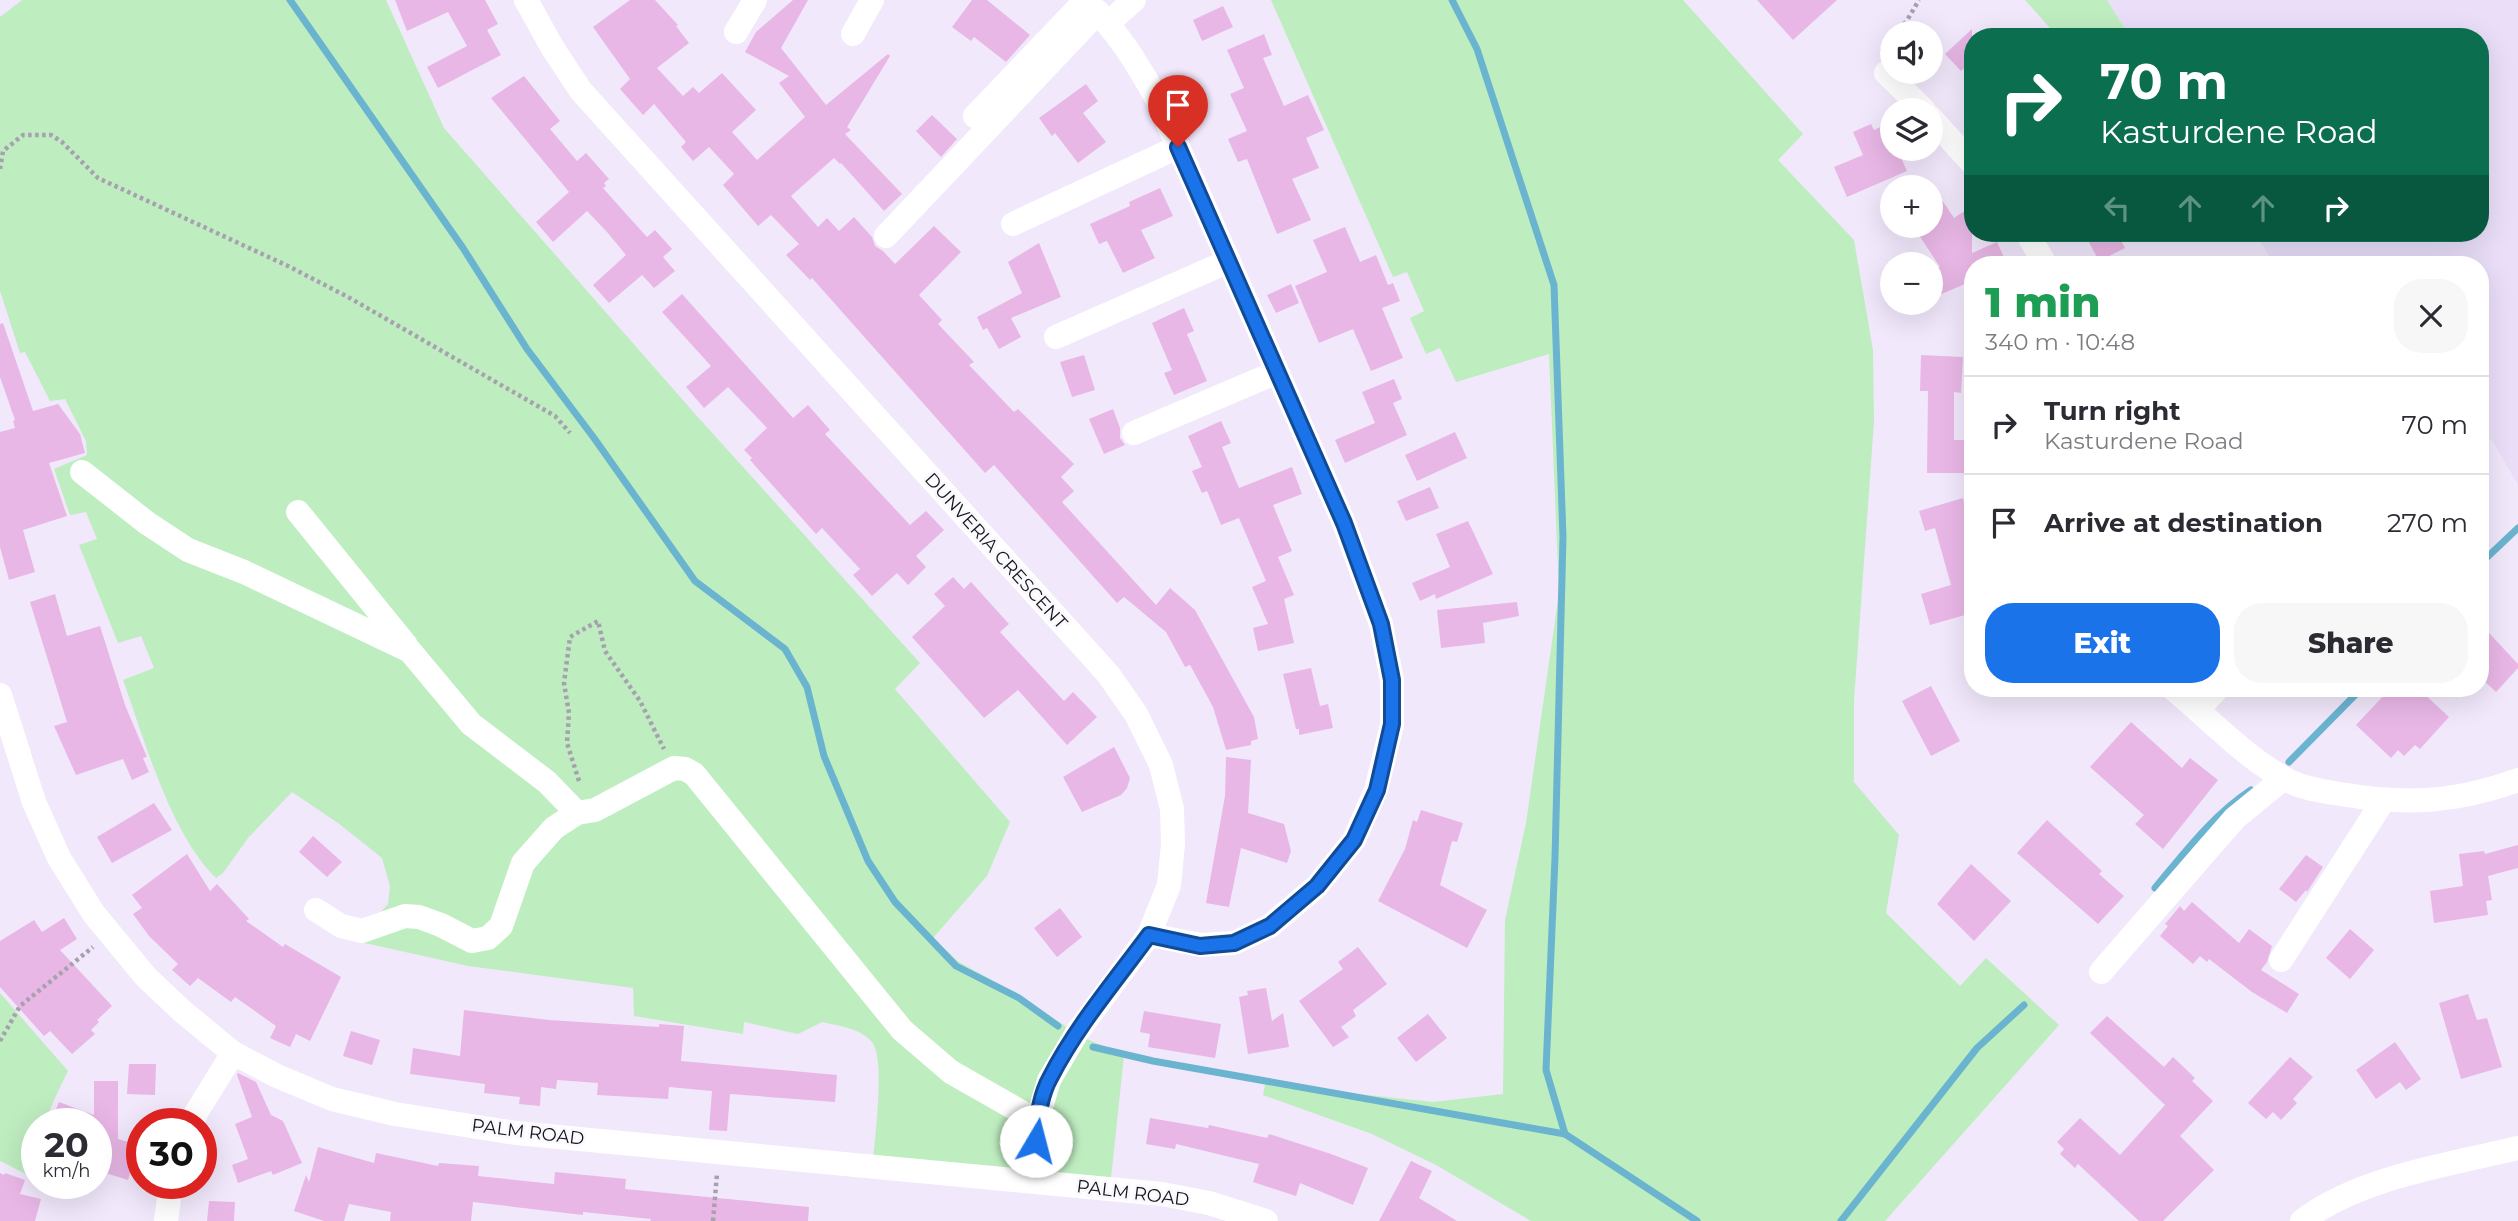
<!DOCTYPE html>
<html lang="en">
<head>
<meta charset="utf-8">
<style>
  :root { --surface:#fff; --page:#f7f7f7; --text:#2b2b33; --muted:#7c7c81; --line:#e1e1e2; --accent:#1a73e8 }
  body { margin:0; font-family:Montserrat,sans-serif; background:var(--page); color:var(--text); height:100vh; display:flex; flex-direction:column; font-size:26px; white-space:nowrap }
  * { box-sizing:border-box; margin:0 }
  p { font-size:23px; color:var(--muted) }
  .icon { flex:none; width:38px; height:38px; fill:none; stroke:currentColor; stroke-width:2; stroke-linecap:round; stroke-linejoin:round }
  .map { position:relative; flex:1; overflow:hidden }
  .side { position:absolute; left:1964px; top:256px; width:525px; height:441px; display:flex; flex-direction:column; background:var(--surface); border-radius:28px; box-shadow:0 7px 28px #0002 }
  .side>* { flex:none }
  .top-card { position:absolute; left:1964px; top:28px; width:525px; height:214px; border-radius:28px; box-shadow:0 7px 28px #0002; background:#0b6e4f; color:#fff; overflow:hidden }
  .buttons { position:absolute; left:1880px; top:21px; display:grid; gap:14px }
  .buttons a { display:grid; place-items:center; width:63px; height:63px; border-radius:50%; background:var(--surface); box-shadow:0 7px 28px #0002; font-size:35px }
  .speed { position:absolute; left:21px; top:1108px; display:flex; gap:14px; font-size:35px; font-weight:700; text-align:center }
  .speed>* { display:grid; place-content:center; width:91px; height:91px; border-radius:50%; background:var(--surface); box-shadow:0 7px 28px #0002; line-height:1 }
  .speed small { font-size:18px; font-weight:400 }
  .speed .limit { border:10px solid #d22; background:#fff; color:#111 }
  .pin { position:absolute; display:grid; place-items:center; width:60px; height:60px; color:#fff; margin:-72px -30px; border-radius:50% 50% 50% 0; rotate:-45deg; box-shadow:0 0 7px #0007 }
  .pin .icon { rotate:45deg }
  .me { position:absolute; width:77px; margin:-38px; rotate:8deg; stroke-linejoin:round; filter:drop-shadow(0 0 5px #0008) }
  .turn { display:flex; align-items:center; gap:24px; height:147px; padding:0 21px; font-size:32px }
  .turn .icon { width:91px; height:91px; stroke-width:2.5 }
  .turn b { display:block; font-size:49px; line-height:60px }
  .lanes { display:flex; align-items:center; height:66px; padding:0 21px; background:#0003; justify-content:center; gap:35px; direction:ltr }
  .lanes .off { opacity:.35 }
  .round { display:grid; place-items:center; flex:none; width:74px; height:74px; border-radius:28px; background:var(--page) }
  .headline { display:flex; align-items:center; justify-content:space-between; height:119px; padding:0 21px }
  h1 { font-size:42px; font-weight:800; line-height:52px; color:#1e9e55 }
  .primary-button { display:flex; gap:14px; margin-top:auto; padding:14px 21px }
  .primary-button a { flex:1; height:80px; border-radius:28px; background:var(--accent); color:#fff; font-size:28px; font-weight:800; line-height:80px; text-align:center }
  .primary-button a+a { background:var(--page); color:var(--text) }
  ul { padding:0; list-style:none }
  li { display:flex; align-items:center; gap:21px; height:98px; padding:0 21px; border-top:2px solid var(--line) }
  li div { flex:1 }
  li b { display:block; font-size:26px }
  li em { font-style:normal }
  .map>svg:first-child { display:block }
  .built { fill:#eadef9 }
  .green { fill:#beedc0 }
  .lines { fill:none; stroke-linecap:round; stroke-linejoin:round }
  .stream { stroke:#6ab4d0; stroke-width:7 }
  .building { fill:#e9b7e6 }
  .path { stroke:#a7a0af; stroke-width:4.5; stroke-dasharray:3.5 3.5; stroke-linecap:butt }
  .minor { stroke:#fff; stroke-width:24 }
  .route-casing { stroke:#114b97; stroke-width:18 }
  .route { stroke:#1a73e8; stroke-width:12 }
  .labels { text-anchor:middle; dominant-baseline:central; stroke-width:6; stroke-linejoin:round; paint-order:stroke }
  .street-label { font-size:18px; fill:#16131a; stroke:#faf9fd }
</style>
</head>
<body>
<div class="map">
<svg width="2518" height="1221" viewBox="0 0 2518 1221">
  <rect width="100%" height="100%" fill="#f1e8fb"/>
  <!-- built -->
  <polygon class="built" points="2107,0 2518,0 2518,485 2492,440 2480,436 2480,264 2275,264 2254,233 2480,233 2480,37 2130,37"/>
  <!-- green -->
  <g class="green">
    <path d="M 22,0 L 386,0 L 444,128 L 696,415 L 920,663 L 895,689 L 1010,822 L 987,876 L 933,938 L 959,962 L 1022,997 L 1080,1036 L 1124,1055 L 1110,1188 L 873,1165 C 874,1141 886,1059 872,1042 C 860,1028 839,1026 822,1022 L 798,1034 L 744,1022 L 743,1034 L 634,1016 L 633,988 L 468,966 L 347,939 L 362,919 L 378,915 L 388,904 L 390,886 L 382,858 L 338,823 L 292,792 L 248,838 L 223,873 L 216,878 C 170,833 145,741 123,680 L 154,668 L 141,636 L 118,643 L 79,545 L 97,539 L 86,512 L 70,515 L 54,469 L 87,455 L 86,441 L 65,399 L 50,401 L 25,352 L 20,353 L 0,291 L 0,17 Z"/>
    <polygon points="1271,0 1683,0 1803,134 1778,160 1854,240 1873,350 1874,421 1854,701 1854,782 1899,835 1886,913 1960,986 1986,958 2059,1025 1885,1221 1531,1221 1436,1165 1372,1134 1263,1095 1265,1084 1433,1102 1503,1094 1505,920 1526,823 1559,593 1549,354 1456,382 1440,348 1426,354 1410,318 1424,311 1407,272 1393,277"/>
    <polygon points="2025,0 2107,0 2130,37 2058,37"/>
    <polygon points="0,993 68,1071 53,1102 45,1123 37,1124 37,1149 28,1175 0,1161"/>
  </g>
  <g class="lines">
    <!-- stream -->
    <g class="stream">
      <polyline points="290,0 463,248 527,349 594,438 695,581 785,649 807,687 824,756 868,861 895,902 956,966 1019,998 1058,1026"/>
      <polyline points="1452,0 1477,49 1554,285 1563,537 1555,858 1546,1070 1565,1134 1697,1221"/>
      <polyline points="2480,564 2518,528"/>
      <polyline points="2289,762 2362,688"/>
      <path d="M 2155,888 C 2185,852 2212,816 2251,790"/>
      <polyline points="1093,1047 1153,1061 1565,1134"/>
      <polyline points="1841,1221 1977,1048 2024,1005"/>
    </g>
  </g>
  <!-- building -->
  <g class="building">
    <polygon points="395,0 485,0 498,24 487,30 501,55 438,88 427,67 467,46 448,12 407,31"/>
    <polygon points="630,0 655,0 678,25 676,26 689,43 657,68 683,96 693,87 699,93 722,73 756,110 732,132 757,160 805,117 779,83 789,76 745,52 756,32 793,0 808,0 781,48 826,105 888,54 890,56 847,127 851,130 845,134 902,194 884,211 841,163 840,164 834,158 791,196 818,227 827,218 839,231 854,217 872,237 875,246 883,251 895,264 934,226 961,252 919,295 942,320 938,324 974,362 969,365 1014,412 1018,409 1074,464 1061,477 1074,491 1062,502 1156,605 1170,588 1195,610 1254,717 1258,739 1251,741 1251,745 1226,750 1213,707 1190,665 1185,667 1166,632 1124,597 1117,603 994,465 985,473 812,278 810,280 786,255 799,244 771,215 758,226 723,185 734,174 709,147 693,161 681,147 686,142 654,104 643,115 620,89 630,79 593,27"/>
    <polygon points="972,0 987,0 1030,35 1006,62 974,37 971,41 952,27"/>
    <polygon points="1757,0 1837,0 1793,40"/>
    <polygon points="1223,6 1233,27 1202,41 1193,20"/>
    <polygon points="1972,29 1972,61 1961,71 1945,54"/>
    <polygon points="1264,34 1272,55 1263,58 1284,106 1308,95 1324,130 1306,138 1319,168 1292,179 1311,220 1277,234 1247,159 1238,162 1228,139 1247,131 1230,94 1244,88 1227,50"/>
    <polygon points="524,76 560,121 550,129 577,161 586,153 609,179 604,183 606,186 603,188 627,215 647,237 655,230 672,249 663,257 675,271 654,288 642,275 609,303 593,285 626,255 607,232 587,211 553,242 536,222 569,192 491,98"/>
    <polygon points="1086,84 1098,101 1083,113 1106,142 1078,163 1055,133 1052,136 1039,118"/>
    <polygon points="932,115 957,139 941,157 916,131"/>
    <polygon points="1871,124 1874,130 1887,124 1892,136 1892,149 1897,149 1907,171 1847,197 1834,167 1863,155 1853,132"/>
    <polygon points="1930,182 1954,218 1972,206 1972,253 1997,242 2007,264 1972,264 1972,281 1930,299 1930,271 1940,267 1913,226 1930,226"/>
    <polygon points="1160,188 1173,216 1141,230 1155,258 1123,273 1107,241 1099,244 1090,224 1130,206 1129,202"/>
    <polygon points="1345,227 1360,262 1376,255 1388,285 1393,283 1400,301 1382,308 1403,358 1371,371 1353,329 1319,343 1295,286 1327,272 1313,240"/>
    <polygon points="2084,233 2117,233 2125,248 2099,261"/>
    <polygon points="1039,243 1061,297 1011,318 1021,337 999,349 987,328 983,330 977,317 1022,293 1008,262"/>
    <polygon points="1291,284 1299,303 1276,313 1267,295"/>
    <polygon points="682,294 793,418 808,405 830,430 825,434 910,525 926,511 944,530 916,556 926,567 908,585 897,573 872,596 853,575 860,569 822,528 816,534 750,460 752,458 744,450 767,428 728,387 704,408 686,387 711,366 662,312"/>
    <polygon points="1184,308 1194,331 1187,334 1207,381 1174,395 1164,373 1172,370 1152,323"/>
    <polygon points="3,323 33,411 58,404 80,434 85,453 49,463 67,516 23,530 35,572 9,580 0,547 0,432 15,428 13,421 15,420 0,377 0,324"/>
    <polygon points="1084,355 1095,390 1072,397 1060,362"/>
    <polygon points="1921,355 1963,357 1961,393 1954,392 1954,440 1972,440 1972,473 1927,473 1928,391 1920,391"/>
    <polygon points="1394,379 1402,399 1393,403 1407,435 1345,463 1335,440 1375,423 1362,392"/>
    <polygon points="1113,409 1120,428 1120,438 1125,445 1104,454 1089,419"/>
    <polygon points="1221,421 1231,443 1222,447 1239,488 1292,467 1302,494 1273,505 1292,551 1278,557 1294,595 1284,599 1294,643 1258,651 1253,628 1268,624 1252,587 1266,581 1239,518 1221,525 1207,491 1202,493 1192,471 1202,467 1188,436"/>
    <polygon points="1455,432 1467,458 1417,481 1405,455"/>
    <polygon points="1430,487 1439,508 1406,521 1397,501"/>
    <polygon points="1963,498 1972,534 1972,613 1930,625 1921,594 1951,585 1935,528 1925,531 1919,511"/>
    <polygon points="1468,521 1493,574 1436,599 1435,594 1420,601 1412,583 1450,567 1436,534"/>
    <polygon points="953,577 964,589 971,582 1009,624 1000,632 1064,701 1073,692 1097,717 1067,745 1018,690 984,718 912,637 945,606 934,594"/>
    <polygon points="55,594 67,636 100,626 125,705 147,757 143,758 149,772 132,780 123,759 76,775 54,726 67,722 30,602"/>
    <polygon points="1517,602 1519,616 1483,623 1485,643 1441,648 1437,610"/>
    <polygon points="2489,633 2518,664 2518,668 2496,692 2480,677 2480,642"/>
    <polygon points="1311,668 1320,706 1328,704 1333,728 1299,735 1299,729 1296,729 1283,674"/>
    <polygon points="1931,686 1960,741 1931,756 1902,701"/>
    <polygon points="2404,688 2410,688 2419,696 2422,692 2449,717 2420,749 2415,745 2404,756 2398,750 2391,758 2356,725 2388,691 2396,697"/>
    <polygon points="2131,722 2182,768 2190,758 2218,780 2163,849 2135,824 2144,815 2090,767"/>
    <polygon points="1114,747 1130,778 1127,788 1121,795 1082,812 1063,777"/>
    <polygon points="1226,757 1251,760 1248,813 1284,824 1291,851 1287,863 1241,848 1229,907 1206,903 1225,796"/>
    <polygon points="154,803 172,830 112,863 97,837"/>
    <polygon points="1421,810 1463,823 1457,842 1452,841 1440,885 1487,910 1467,948 1378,901 1405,849 1413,820 1417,822"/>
    <polygon points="2047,820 2102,871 2099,874 2124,896 2098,924 2017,853"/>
    <polygon points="313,836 342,862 327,877 299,852"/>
    <polygon points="2518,845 2518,868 2488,876 2492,900 2486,901 2488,915 2434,923 2430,891 2463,886 2459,854 2484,851 2485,854"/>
    <polygon points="187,854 210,891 217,884 249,919 246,921 283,947 285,944 341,977 310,1041 296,1034 290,1047 270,1038 276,1026 235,997 231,1002 198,978 190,986 172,970 178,964 149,936 133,914 142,908 132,895"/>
    <polygon points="2306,855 2323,867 2307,892 2306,890 2296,902 2279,889"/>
    <polygon points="1971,864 2011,901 1974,941 1937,904"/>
    <polygon points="2192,902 2239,943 2249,929 2272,946 2267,962 2261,970 2299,994 2287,1013 2252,992 2209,959 2207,962 2200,956 2193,964 2160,936 2168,926 2165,924 2180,906 2184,911"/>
    <polygon points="1060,908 1082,937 1057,957 1034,928"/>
    <polygon points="64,918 77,939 60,950 112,1006 97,1020 99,1022 91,1030 95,1034 72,1054 50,1031 44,1036 0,987 0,941 34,920 42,932"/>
    <polygon points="2350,929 2374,950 2350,979 2326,958"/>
    <polygon points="1358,947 1387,984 1353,1010 1356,1016 1341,1027 1349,1037 1333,1047 1299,1001 1343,969 1338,962"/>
    <polygon points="1266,988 1272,1021 1283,1013 1289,1047 1248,1054 1239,997 1248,995 1247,991"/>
    <polygon points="2468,994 2477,1020 2487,1018 2502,1067 2461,1079 2439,1003"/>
    <polygon points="464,1010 549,1020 659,1027 659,1024 684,1026 681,1061 837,1075 835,1102 730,1094 727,1131 709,1130 712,1091 669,1087 668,1099 597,1095 598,1083 557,1080 556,1089 541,1087 540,1106 519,1104 520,1097 484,1093 485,1084 410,1074 413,1048 460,1056"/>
    <polygon points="1144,1011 1221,1024 1215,1058 1148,1047 1150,1034 1140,1032"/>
    <polygon points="1428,1014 1447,1038 1416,1062 1397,1038"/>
    <polygon points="2107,1016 2164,1067 2173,1057 2195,1078 2192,1081 2213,1101 2180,1136 2214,1170 2163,1221 2139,1221 2078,1164 2075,1168 2060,1154 2064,1149 2057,1142 2080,1118 2120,1155 2165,1105 2090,1033"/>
    <polygon points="351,1031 380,1040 372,1065 343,1056"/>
    <polygon points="2395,1042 2421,1079 2406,1090 2400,1082 2376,1099 2356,1070"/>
    <polygon points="2290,1057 2313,1077 2293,1099 2297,1103 2281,1120 2273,1112 2266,1119 2248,1103"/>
    <polygon points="129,1064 156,1064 155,1095 127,1094"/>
    <polygon points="238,1073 256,1082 271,1115 283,1121 302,1163 273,1175 271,1171 238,1183 232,1165 248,1159 235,1124 252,1117 237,1075"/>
    <polygon points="94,1081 118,1081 118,1139 138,1145 128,1180 96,1170 96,1152 102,1133 96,1131 96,1124 50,1124 59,1102 94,1115"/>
    <polygon points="1150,1118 1208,1128 1209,1125 1267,1138 1269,1134 1331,1154 1368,1168 1353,1205 1300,1183 1296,1196 1253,1182 1259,1164 1176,1144 1175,1149 1146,1144"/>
    <polygon points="318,1147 374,1163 376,1153 438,1166 439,1163 479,1166 478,1176 554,1184 555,1172 626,1179 625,1189 809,1207 808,1221 650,1221 651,1219 583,1212 583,1215 473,1202 471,1221 390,1221 391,1212 349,1204 344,1221 324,1221 294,1211 306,1175 309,1182"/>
    <polygon points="1411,1161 1432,1171 1419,1198 1457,1221 1379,1221"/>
    <polygon points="0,1173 4,1175 5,1173 25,1180 20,1194 41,1199 35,1221 0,1221"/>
    <polygon points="209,1201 235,1202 234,1221 207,1221"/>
  </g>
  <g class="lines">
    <!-- path -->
    <g class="path">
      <polyline points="1893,33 1906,22 1919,0"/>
      <polyline points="1882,52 1887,39 1892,34"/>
      <polyline points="0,169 3,151 23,135 51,135 62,142 98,178 288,266 348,297 555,416 570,433"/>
      <polyline points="579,781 567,743 569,713 564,683 570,637 598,621 605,651 640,701 664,749"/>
      <polyline points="0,1041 20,1006 93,947"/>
      <polyline points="713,1221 717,1174"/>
    </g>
    <!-- minor -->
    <g class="minor">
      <polyline points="526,0 552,47 581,91 1108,674 1136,714 1161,765 1172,809 1173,844 1169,885 1149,935 1078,1031 1049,1080 1037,1121 1034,1181"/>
      <path d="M 1084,0 C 1116,28 1137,63 1157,99 L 1344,523 L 1381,624 L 1392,680 L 1392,725 L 1376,790 L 1354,840 L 1317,886 L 1270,926 L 1234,943 L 1201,945 L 1149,935"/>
      <polyline points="1108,23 1134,0"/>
      <polyline points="736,32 755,0"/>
      <polyline points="853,34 872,0"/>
      <polyline points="1886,73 1924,110"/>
      <polyline points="975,116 1085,1"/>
      <polyline points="1930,117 1972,163"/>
      <polyline points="1013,224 1178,147"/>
      <polyline points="2027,233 2045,264"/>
      <polyline points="886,236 1098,12"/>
      <polyline points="1056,337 1229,261"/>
      <polyline points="1134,433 1277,372"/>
      <polyline points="82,472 147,523 188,550 244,572 410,651 471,724 547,782 577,813"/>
      <polyline points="298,512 406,645"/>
      <path d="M 2172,688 C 2210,719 2245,758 2289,781 C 2304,789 2323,791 2340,794 C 2406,805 2454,803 2518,780"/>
      <polyline points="0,695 34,802 59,858 94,914 146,977 182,1011 233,1053 277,1076 332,1099 395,1114 516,1133 1162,1194 1209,1203 1266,1221"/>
      <polyline points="2198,709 2218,688"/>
      <polyline points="316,910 341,926 362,931 405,916 419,917 441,925 472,941 488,938 501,926 523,863 554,828 577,813 595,810 674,768 685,769 694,774 902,1030 951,1072 1037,1121"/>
      <polyline points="2281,960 2383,801"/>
      <polyline points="2101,972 2235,818 2284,778"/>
      <polyline points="192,1124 196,1113 233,1053"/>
      <polyline points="166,1221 171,1183"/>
      <path d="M 2302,1221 C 2360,1177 2448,1165 2518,1148"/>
    </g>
  </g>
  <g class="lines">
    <!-- route casing -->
    <g class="route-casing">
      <path id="route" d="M 1036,1141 C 1037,1120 1040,1096 1050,1078 C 1076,1027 1115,981 1149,935 L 1200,946 L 1234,943 L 1270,926 L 1317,886 L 1354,840 L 1377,790 L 1392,724 L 1392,680 L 1381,624 L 1344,523 L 1178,147"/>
    </g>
    <!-- route -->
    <use href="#route" class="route"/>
  </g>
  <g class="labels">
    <!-- street labels -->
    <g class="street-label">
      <text transform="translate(996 551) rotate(48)">DUNVERIA CRESCENT</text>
      <text transform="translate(528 1132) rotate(7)">PALM ROAD</text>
      <text transform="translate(1133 1193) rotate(7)">PALM ROAD</text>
    </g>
  </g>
</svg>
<div class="buttons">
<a><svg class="icon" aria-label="sound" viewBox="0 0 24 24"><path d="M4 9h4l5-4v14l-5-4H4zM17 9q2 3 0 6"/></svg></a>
<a><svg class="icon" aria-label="layers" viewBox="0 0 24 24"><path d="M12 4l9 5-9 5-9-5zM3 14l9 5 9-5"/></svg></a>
<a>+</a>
<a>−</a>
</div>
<div class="speed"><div>20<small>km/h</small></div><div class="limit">30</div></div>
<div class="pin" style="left:1178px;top:147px;background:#d93025"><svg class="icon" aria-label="arrive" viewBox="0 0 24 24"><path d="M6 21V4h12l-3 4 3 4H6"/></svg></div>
<svg class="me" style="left:1036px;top:1141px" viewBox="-20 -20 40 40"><circle r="19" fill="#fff"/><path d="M0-13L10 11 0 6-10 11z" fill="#1a73e8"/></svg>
<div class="top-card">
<div class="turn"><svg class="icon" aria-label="right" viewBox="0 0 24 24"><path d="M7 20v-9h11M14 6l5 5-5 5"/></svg><div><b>70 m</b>Kasturdene Road</div></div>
<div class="lanes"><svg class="icon off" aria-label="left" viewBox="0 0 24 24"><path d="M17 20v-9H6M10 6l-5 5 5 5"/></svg><svg class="icon off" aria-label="ahead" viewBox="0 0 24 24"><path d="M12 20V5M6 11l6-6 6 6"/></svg><svg class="icon off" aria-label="ahead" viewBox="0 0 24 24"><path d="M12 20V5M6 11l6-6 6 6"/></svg><svg class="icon" aria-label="right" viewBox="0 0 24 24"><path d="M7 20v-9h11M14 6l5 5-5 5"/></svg></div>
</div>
<section class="side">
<div class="headline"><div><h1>1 min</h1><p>340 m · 10:48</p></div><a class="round"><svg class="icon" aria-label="close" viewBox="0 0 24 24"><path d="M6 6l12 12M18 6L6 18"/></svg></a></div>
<ul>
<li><svg class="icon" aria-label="right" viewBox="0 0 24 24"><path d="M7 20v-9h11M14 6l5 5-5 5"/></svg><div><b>Turn right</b><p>Kasturdene Road</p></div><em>70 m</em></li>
<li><svg class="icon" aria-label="arrive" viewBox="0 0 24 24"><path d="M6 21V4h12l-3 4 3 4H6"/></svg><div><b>Arrive at destination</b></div><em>270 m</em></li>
</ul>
<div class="primary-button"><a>Exit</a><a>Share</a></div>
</section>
</div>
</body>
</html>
